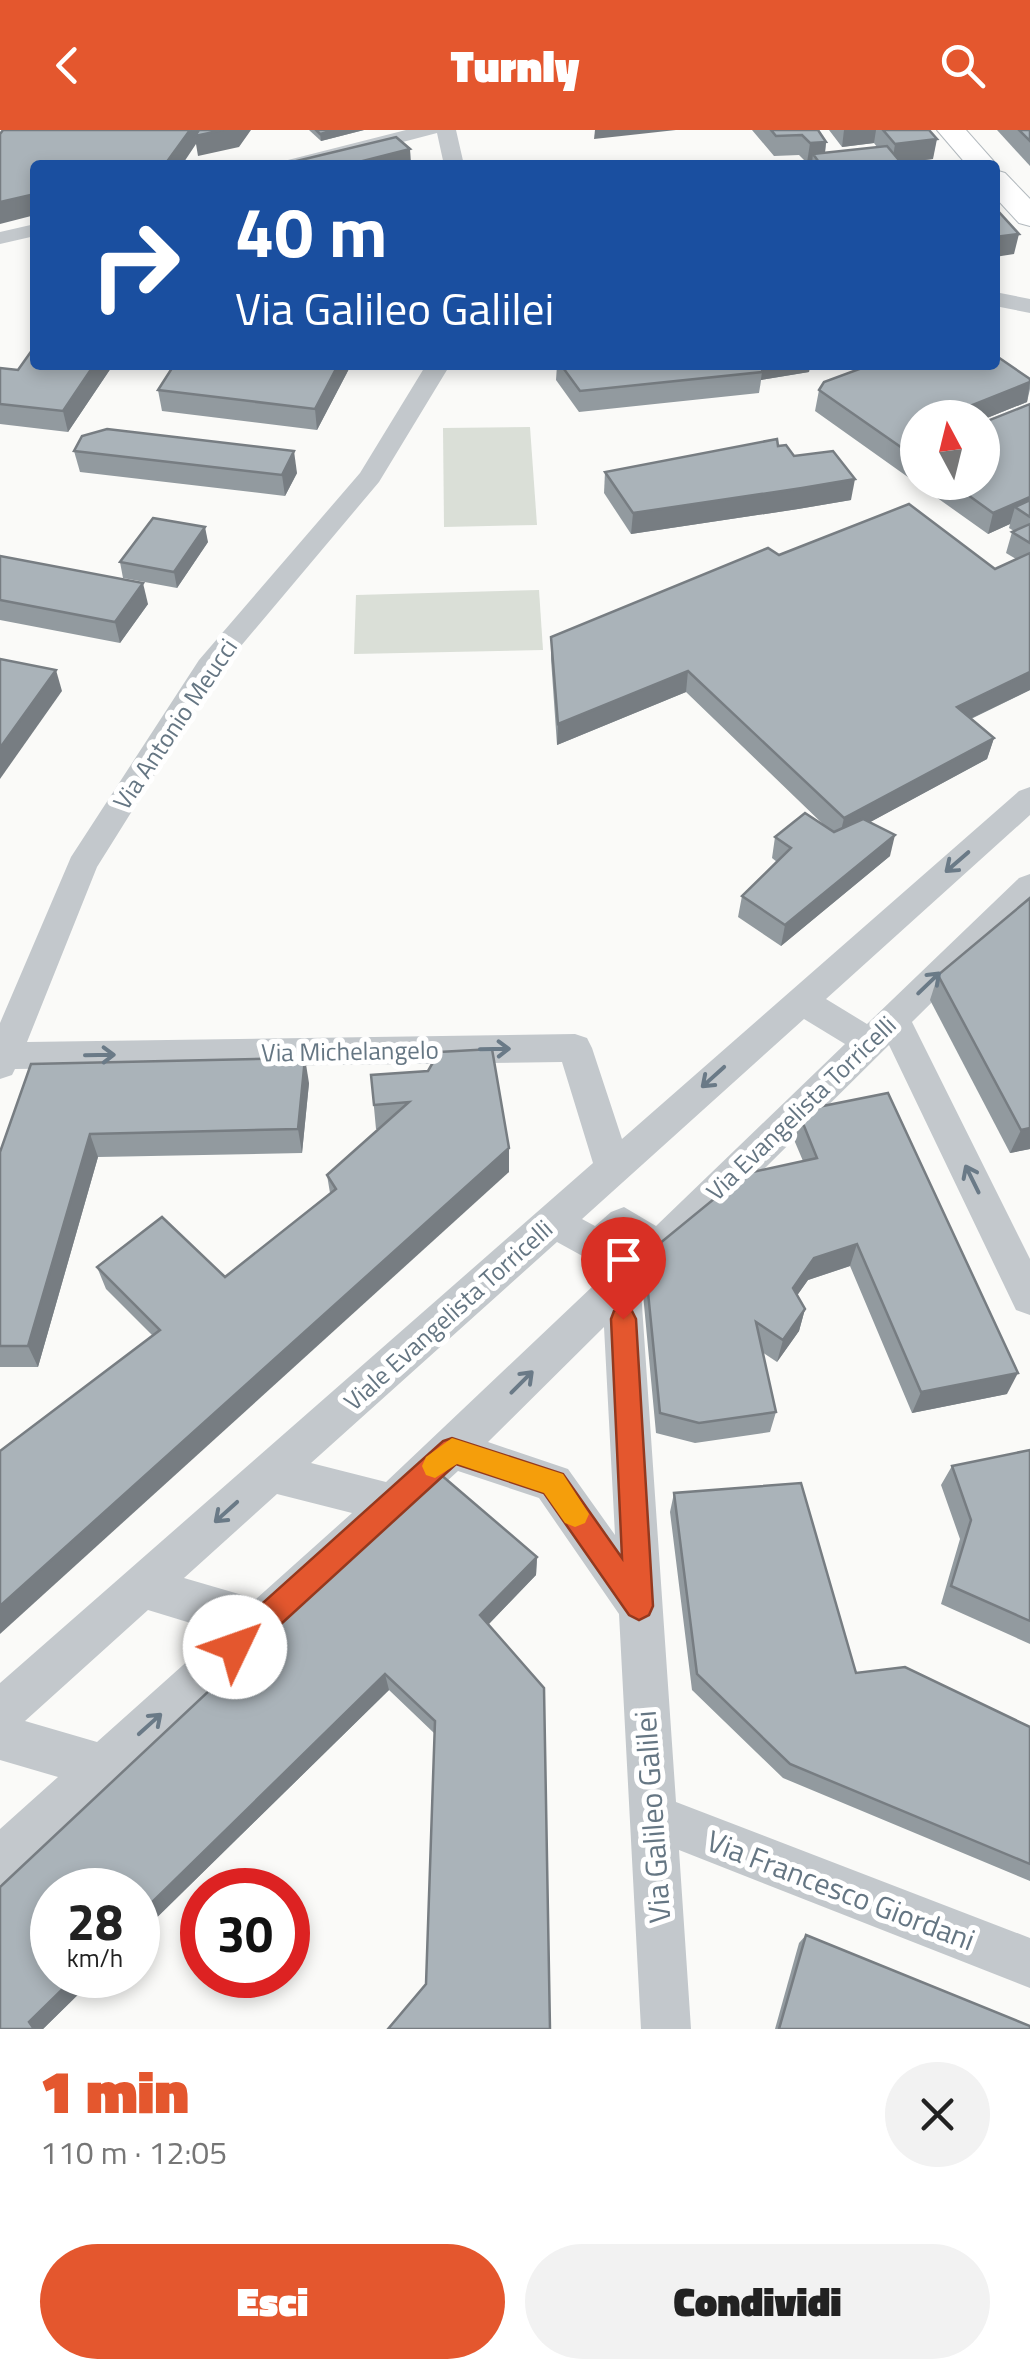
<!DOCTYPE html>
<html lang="it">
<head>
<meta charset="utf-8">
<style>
  :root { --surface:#fff; --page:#f2f2f2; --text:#222; --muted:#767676; --accent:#e4572e }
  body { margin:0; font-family:"Titillium Web",sans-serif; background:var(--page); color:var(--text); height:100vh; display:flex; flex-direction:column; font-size:38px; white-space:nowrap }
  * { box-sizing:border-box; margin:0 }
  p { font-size:32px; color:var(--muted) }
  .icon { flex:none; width:55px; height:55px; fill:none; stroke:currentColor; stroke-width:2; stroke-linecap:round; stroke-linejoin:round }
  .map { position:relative; height:1899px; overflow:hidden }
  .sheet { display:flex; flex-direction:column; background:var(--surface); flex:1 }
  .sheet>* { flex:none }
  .guide { position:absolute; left:30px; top:30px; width:970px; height:210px; border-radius:10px; box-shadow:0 5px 15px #0003; background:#1a4fa0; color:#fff; overflow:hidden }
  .needle { width:65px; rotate:353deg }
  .buttons { position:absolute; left:900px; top:270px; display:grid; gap:20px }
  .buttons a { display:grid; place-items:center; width:100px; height:100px; border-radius:50%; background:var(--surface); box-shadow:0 5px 15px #0003; font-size:50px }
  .speed { position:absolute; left:30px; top:1738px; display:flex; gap:20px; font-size:50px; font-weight:700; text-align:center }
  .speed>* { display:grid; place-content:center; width:130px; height:130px; border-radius:50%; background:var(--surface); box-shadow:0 5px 15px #0003; line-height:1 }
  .speed small { font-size:25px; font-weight:400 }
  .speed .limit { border:15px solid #d22; background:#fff; color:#111 }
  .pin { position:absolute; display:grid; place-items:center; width:85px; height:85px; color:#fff; margin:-102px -42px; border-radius:50% 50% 50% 0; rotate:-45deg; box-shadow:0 0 10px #0007 }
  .pin .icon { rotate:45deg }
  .me { position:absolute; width:110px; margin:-55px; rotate:48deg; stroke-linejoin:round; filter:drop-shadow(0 0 8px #0008) }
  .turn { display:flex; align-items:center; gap:35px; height:210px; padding:0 40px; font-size:45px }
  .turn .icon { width:130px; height:130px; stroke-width:2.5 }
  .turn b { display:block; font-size:70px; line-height:85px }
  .round { display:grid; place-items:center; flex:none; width:105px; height:105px; border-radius:52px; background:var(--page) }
  .head { display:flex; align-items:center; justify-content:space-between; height:170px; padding:0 40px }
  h1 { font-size:60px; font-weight:800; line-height:75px; color:var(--accent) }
  .cta { display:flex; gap:20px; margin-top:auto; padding:20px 40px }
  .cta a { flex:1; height:115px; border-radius:60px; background:var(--accent); color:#fff; font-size:40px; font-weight:800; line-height:115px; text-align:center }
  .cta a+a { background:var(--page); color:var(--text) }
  header { display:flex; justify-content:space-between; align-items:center; height:130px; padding:0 40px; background:var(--accent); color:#fff; font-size:45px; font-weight:800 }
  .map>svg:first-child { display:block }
  .green { fill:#dadfd7 }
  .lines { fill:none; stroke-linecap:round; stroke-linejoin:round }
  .secondary-casing { stroke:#b3babf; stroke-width:2 }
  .street { fill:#c3c8cc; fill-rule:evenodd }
  .secondary { fill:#fff; fill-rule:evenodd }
  .wall { fill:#929a9f }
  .shaded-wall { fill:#777d82 }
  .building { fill:#aab3b9; stroke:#777d82; stroke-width:2.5 }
  .oneway { stroke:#6a7a87 }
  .route { fill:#e4572e; stroke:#94391e; stroke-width:2.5 }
  .slow { fill:#f59e0b }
  .labels { text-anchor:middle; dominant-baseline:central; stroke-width:10; stroke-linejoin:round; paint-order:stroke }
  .street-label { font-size:25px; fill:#657683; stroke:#fff }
  .near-street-label { font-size:30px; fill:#657683; stroke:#fff }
</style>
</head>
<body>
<header><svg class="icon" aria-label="back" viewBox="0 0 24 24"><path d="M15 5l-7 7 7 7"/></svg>Turnly<svg class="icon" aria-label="search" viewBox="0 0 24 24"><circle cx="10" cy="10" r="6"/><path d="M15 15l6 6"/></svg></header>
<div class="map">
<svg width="1030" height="1899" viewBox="0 0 1030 1899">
  <rect width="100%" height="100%" fill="#fafaf8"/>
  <!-- green -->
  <g class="green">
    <polygon points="530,297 537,395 444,397 443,298"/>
    <polygon points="539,460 543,520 354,524 356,465"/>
  </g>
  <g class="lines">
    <!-- secondary casing -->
    <g class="secondary-casing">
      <g id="secondary">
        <polygon points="937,0 966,0 997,35 995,38 995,35 967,35"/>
        <polygon points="995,40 1005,43 1030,69 1030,96 1019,93 995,67"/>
      </g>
    </g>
    <!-- street -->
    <g class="street">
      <polygon points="406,0 456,0 464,35 444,35 437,3 315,35 281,35 284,31"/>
      <polygon points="35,94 35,106 0,114 0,102"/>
      <polygon points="995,162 1030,169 1030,183 995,176"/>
      <path d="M 426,235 L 450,235 L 379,352 L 219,542 L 97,737 L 27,912 L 575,904 L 587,908 L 592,918 L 622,1009 L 1019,661 L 1030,657 L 1030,685 L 826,869 L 867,894 L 1019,748 L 1030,744 L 1030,775 L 912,892 L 1030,1129 L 1030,1185 L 1016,1180 L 889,915 L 641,1161 L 676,1672 L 1030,1808 L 1030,1858 L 679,1720 L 691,1899 L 641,1899 L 619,1484 L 539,1368 L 458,1341 L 17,1748 L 0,1755 L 0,1699 L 58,1647 L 0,1630 L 0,1553 L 593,1033 L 562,932 L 15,939 L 12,945 L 0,949 L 0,893 L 71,727 L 199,530 L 360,343 ZM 804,889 L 845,914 L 656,1096 L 624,1077 L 611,1082 L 595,1096 L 582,1089 ZM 557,1112 L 597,1134 L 610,1129 L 625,1115 L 631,1120 L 386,1352 L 311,1333 ZM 604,1197 L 615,1405 L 568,1339 L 488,1312 ZM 277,1364 L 352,1383 L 256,1469 L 184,1448 ZM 148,1480 L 220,1502 L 97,1612 L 25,1591 Z"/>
    </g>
    <!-- secondary -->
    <use href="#secondary" class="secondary"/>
  </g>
  <!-- wall -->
  <g class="wall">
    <polygon points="309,0 364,0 321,11"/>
    <polygon points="752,0 818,0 826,12 825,23 877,17 874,13 842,17 829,0 929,0 933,29 901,33 903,35 811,35 812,33 807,33 799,25 774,26"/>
    <polygon points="997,0 1030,0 1030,36"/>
    <polygon points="35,235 113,235 68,302 0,294 0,238 18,240"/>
    <polygon points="351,235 317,300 162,281 158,260"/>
    <polygon points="557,235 810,235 809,242 761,250 759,263 579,282 556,250"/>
    <polygon points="888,238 1030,249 1030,259 1027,272 982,290 982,288 918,288 918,352 982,352 1030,274 1030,560 971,589 994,608 987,629 870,692 890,726 781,816 738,787 742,766 777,732 772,728 775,707 826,697 686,562 557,615 551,529 551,507 779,425 995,439 1016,429 1006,423 1012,402 1014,401 1009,398 1010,394 988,404 815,281 819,260"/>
    <polygon points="778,316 851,370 798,379 631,404 604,363 605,342"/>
    <polygon points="74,321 297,343 285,366 80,342"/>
    <polygon points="208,412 177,458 123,448 120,432"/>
    <polygon points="0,426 148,474 120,513 0,490"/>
    <polygon points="1030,768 1030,1019 1010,1023 930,870 938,845"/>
    <polygon points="371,945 509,1018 509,1042 152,1205 106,1159 97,1137 225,1147 330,1063 327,1045 379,999 376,999"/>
    <polygon points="309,953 302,1023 98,1027 38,1237 0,1237 0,1022"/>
    <polygon points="798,981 1007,1264 912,1283 850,1136 808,1150 797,1165 805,1179 799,1201 777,1232 762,1222 776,1282 770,1302 695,1313 656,1303 643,1164 646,1142 722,1062 725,1048 803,1031 792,1005"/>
    <polygon points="1030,1320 1030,1514 941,1474 960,1409 941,1355 952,1336"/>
    <polygon points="674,1363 856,1543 1030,1597 1030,1751 783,1648 692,1560 670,1382"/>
    <polygon points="537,1427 536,1445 488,1495 426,1854 435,1604 389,1560 138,1806 138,1760 52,1845 98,1845 43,1899 0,1899 0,1757"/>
    <polygon points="806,1805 1030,1899 775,1899 799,1813"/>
  </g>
  <!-- shaded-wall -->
  <g class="shaded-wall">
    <polygon points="190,0 251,0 239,17 198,26 196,14 182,35 157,35"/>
    <polygon points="336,0 364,0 321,11 320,4"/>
    <polygon points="595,0 676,0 594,9"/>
    <polygon points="844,0 876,0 874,13 842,17"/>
    <polygon points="937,9 933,29 892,34 895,14"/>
    <polygon points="826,12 824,31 813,24 812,33 807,33 810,13"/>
    <polygon points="410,19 411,33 404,35 347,35"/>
    <polygon points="35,64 35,85 0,94 0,72"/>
    <polygon points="1019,104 1014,124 995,127 995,107"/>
    <polygon points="94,235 113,235 68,302 63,281"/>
    <polygon points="338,235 351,235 317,300 315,279"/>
    <polygon points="763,235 810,235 809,242 761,250 759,263"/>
    <polygon points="1030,252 1027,272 982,290 982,288 940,288"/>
    <polygon points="294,321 297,343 285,366 282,345"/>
    <polygon points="855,349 851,370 798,379 631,404 633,383"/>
    <polygon points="1030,367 1030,385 1015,377 1010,394 988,404 993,383"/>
    <polygon points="205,397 208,412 177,458 174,442"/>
    <polygon points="143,453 148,474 120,513 115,492"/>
    <polygon points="56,540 62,561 0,649 0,618"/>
    <polygon points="688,541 686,562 557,615 558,594"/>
    <polygon points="1030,542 1030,560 951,598 957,577"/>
    <polygon points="994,608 987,629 839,709 844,688"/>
    <polygon points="895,705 890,726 781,816 785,795"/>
    <polygon points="305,928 309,953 302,1023 298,999"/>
    <polygon points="1030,998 1030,1019 1010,1023 1021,1000"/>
    <polygon points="90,1004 98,1027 38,1237 28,1216"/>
    <polygon points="509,1018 509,1042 0,1504 0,1476"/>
    <polygon points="857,1114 850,1136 808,1150 787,1180 793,1158 814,1128"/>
    <polygon points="805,1179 799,1201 777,1232 783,1210"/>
    <polygon points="1018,1243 1007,1264 912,1283 921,1262"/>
    <polygon points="537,1427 536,1445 481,1502 480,1485"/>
    <polygon points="385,1544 389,1560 138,1806 138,1786"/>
    <polygon points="77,1845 98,1845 43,1899 34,1899 29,1892"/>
  </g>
  <!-- building -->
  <g class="building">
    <polygon points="3,0 190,0 166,33 157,35 35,35 35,64 0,72 0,4"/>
    <polygon points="199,0 223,0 195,6"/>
    <polygon points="316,0 336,0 320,4"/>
    <polygon points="771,0 818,0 826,12 810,13 802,5 776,6"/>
    <polygon points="883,0 929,0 937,9 895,14"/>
    <polygon points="1019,0 1030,0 1030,11"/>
    <polygon points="396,7 410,19 347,35 280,35"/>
    <polygon points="887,16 903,35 821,35 813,24"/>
    <polygon points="995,81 998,81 1019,104 995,107"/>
    <polygon points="35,216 35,235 94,235 63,281 0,274 0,238 18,240"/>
    <polygon points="995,225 1030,249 1030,252 940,288 918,288 918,329 819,260 824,252 870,235 885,235 888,238 897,235 995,235"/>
    <polygon points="174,235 338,235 315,279 158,260"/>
    <polygon points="561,235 763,235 762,242 580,261"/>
    <polygon points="1030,274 1030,367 993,383 950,352 982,352 982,293"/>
    <polygon points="107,299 294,321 282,345 74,321 82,306"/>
    <polygon points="777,309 778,316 786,315 794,326 833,321 855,349 802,358 633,383 605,342"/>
    <polygon points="1030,370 1030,387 1015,377"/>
    <polygon points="909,374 995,439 1030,423 1030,542 957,577 994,608 844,688 688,541 558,594 551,507 768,418 779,425"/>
    <polygon points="153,388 205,397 174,442 120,432"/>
    <polygon points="1030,394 1030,413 1012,402"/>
    <polygon points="0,426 143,453 115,492 0,470"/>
    <polygon points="0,529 56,540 0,618"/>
    <polygon points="805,683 834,702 863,689 895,705 785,795 742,766 791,718 775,707"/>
    <polygon points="1030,768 1030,998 1021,1000 938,845"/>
    <polygon points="492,919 509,1018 0,1476 0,1321 160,1200 97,1137 162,1087 225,1147 336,1059 327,1045 409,972 374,975 371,945 428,941 439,922"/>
    <polygon points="305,928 298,999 90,1004 28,1216 0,1216 0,1022 31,934"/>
    <polygon points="888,963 1018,1243 921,1262 857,1114 814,1128 793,1158 805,1179 783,1210 756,1192 776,1282 699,1293 660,1283 646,1142 659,1114 725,1060 725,1048 817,1028 798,981"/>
    <polygon points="1030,1320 1030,1491 951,1456 971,1390 952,1336"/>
    <polygon points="440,1344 537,1427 480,1485 544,1558 550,1899 388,1899 426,1854 435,1591 385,1544 138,1786 138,1760 52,1760 52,1845 77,1845 29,1892 34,1899 0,1899 0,1757"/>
    <polygon points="801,1353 856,1543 905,1537 1030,1597 1030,1734 790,1634 697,1544 674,1363"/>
    <polygon points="806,1805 1030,1896 1030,1899 779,1899"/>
  </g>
  <!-- one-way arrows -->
  <defs><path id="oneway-shaft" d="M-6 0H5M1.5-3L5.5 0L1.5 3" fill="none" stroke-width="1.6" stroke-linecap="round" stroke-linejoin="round" transform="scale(2.5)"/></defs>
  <g class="oneway">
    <use href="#oneway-shaft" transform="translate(957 732) rotate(139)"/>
    <use href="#oneway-shaft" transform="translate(929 853) rotate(-44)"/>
    <use href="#oneway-shaft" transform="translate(495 919) rotate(-1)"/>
    <use href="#oneway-shaft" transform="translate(100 925) rotate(-1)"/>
    <use href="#oneway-shaft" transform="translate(713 947) rotate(138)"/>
    <use href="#oneway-shaft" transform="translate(972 1049) rotate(-116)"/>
    <use href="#oneway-shaft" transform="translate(522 1252) rotate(-45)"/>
    <use href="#oneway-shaft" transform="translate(226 1382) rotate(138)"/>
    <use href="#oneway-shaft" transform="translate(150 1594) rotate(-42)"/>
  </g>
  <!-- route -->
  <polygon class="route" points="623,1178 632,1181 636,1189 653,1476 649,1485 639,1490 629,1485 544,1363 456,1334 245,1527 235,1531 225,1527 221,1517 225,1507 443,1311 452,1308 563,1344 622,1428 611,1189 614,1181"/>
  <!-- slow -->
  <polygon class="slow" points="452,1308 563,1344 589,1384 585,1393 575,1397 565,1393 544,1363 457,1334 435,1348 426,1345 422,1336 426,1327"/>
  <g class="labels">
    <!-- street labels -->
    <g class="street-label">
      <text transform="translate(175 594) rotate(-56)">Via Antonio Meucci</text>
      <text transform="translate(350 921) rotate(-1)">Via Michelangelo</text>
      <text transform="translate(801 978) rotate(-44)">Via Evangelista Torricelli</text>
      <text transform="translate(448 1185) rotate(-42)">Viale Evangelista Torricelli</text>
    </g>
    <!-- near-street labels -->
    <g class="near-street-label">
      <text transform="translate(652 1687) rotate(-94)">Via Galileo Galilei</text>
      <text transform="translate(841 1760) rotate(21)">Via Francesco Giordani</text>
    </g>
  </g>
</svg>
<div class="buttons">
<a><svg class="needle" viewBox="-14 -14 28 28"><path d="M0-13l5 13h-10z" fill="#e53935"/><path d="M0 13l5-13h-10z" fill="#767676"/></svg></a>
</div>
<div class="speed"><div>28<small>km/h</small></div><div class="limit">30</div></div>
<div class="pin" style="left:623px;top:1189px;background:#d93025"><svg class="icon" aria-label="arrive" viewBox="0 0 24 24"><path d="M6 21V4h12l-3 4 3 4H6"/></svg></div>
<svg class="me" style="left:235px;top:1517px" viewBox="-20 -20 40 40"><circle r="19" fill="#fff"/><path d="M0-13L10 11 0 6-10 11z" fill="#e4572e"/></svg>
<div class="guide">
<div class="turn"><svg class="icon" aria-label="right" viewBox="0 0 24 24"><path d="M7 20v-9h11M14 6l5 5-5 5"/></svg><div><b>40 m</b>Via Galileo Galilei</div></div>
</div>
</div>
<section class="sheet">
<div class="head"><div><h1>1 min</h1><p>110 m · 12:05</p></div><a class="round"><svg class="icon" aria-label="close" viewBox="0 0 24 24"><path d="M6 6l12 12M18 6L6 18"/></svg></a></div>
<div class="cta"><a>Esci</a><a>Condividi</a></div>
</section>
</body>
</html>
